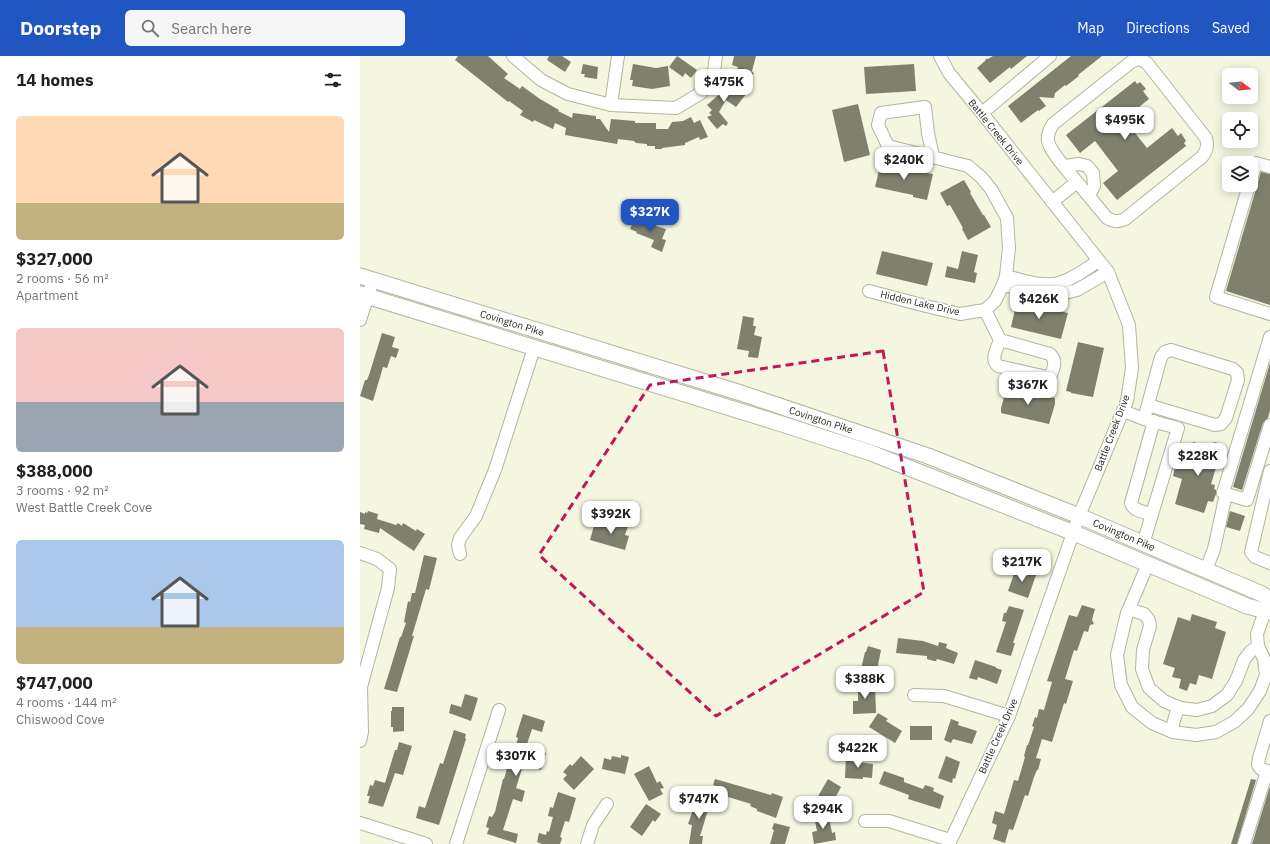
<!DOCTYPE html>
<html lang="en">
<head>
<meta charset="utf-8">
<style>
  body { margin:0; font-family:"IBM Plex Sans",sans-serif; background:#f6f6f6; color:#202124; height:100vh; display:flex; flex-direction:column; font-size:15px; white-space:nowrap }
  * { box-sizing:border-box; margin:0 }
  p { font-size:13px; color:#757577 }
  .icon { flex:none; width:22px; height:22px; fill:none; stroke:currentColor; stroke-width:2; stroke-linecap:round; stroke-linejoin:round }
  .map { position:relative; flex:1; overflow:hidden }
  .details { display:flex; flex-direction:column; background:#fff; width:360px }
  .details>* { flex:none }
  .needle { width:26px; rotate:106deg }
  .tools { position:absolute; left:862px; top:12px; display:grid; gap:8px }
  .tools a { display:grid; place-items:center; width:36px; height:36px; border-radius:6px; background:#fff; box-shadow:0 2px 10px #0003; font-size:20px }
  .price { position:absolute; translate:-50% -34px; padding:0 9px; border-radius:8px; background:#fff; color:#222; font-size:13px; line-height:26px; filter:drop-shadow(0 1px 2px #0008) }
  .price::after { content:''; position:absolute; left:50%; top:24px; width:12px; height:9px; margin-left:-6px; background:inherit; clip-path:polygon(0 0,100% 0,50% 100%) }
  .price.on { background:#2055c2; color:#fff }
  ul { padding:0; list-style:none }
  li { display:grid; align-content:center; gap:8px; height:212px; padding:0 16px }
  li span { display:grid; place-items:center; height:124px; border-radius:6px; color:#555 }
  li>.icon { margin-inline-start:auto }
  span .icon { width:72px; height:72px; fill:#fffc; stroke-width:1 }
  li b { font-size:17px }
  h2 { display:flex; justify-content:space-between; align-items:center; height:48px; padding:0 16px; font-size:17px }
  header { display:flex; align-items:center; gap:24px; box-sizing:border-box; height:56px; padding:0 20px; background:#2055c2; color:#fff }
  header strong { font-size:19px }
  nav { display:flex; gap:22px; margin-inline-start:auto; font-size:14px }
  .search { width:280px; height:36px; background:#f6f6f6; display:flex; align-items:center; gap:10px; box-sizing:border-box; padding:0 14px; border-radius:6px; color:#757577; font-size:15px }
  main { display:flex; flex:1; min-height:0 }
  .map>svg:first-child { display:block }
  .building { fill:#7f816d }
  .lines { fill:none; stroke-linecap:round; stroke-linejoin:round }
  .minor-casing { stroke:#b3b5a0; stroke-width:14 }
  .major-casing { stroke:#b3b5a0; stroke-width:17 }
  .minor { stroke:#fff; stroke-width:12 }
  .major { stroke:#fff; stroke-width:15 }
  .marked { fill:none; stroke:#c2185b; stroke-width:3; stroke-dasharray:8 5; stroke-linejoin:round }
  .labels { text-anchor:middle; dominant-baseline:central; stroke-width:3; stroke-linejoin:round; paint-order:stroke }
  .street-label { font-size:10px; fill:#292921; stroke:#fff }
</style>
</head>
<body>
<header>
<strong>Doorstep</strong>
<div class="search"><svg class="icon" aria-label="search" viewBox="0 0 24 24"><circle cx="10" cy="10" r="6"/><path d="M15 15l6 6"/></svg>Search here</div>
<nav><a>Map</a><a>Directions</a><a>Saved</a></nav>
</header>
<main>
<section class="details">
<h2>14 homes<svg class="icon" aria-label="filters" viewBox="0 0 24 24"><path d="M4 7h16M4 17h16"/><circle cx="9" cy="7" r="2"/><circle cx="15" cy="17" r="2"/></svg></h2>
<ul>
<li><span style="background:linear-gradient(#ffd9b3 70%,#c2b280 0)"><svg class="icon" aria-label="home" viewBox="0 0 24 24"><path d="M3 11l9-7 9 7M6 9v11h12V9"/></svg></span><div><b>$327,000</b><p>2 rooms · 56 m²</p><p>Apartment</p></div></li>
<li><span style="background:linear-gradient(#f6c9c9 60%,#9aa5b1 0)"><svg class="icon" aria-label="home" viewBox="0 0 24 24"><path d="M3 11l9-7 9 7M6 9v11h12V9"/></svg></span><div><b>$388,000</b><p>3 rooms · 92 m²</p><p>West Battle Creek Cove</p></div></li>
<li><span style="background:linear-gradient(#a9c7e8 70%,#c2b280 0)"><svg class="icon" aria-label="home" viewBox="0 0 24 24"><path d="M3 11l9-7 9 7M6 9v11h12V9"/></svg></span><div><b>$747,000</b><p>4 rooms · 144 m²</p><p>Chiswood Cove</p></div></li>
</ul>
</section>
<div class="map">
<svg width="910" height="788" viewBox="0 0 910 788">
  <rect width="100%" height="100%" fill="#f4f6e0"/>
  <g class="building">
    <polygon points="98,0 128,0 148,18 144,22 160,33 162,30 180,43 199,54 198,55 212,62 213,57 236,60 236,63 240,63 249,76 251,63 275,65 275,67 296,67 296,73 308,73 312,66 323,65 331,61 334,67 340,64 348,81 340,84 339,81 325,87 325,89 302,92 302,93 295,93 295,90 287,90 287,88 276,87 274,85 258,83 257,88 205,79 206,72 195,67 193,73 174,64 173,66 160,59 163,55 149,45 148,46 95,4"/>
    <polygon points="189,0 202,0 211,6 205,16 187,4"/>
    <polygon points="317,0 337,14 331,22 325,17 323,21 309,11"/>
    <polygon points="374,0 396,0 392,15 394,18 390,20 389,24 375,21 378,11 372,9"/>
    <polygon points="633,0 667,0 651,13 650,11 630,27 617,12 625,5 626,3 628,3"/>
    <polygon points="711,0 742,0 718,19 719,20 706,30 705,29 695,37 694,42 679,41 686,50 679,55 678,54 661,67 648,50"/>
    <polygon points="223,8 238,11 237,23 224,21 225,18 221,18"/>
    <polygon points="273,8 296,12 308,10 310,30 292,33 272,30 273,24 270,24"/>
    <polygon points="554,8 556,35 506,38 504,11"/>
    <polygon points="366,25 386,38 376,51 366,44 359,56 368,67 366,70 363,68 357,73 347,61 352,59 349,57 352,54 347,49 363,35 360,33"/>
    <polygon points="775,25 777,28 780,26 786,33 783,35 789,43 764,63 787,92 812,72 818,80 821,77 826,85 824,87 826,90 757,144 743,127 758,115 735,85 720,97 706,79"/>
    <polygon points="498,48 510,99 484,106 472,54"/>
    <polygon points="521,106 534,109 534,111 573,118 567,144 553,141 553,139 515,131"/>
    <polygon points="901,116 910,118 910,249 866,235"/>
    <polygon points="604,124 611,136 610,137 623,159 624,159 631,171 608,184 602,173 603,172 590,149 587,150 580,137"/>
    <polygon points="275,162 286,166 287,164 297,167 296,170 306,173 302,183 306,184 302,196 291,191 294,184 276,177 277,176 270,173"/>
    <polygon points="522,195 573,207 567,230 516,218"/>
    <polygon points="602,195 618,199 614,216 617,217 615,227 585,221 587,210 598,213"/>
    <polygon points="657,245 708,257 701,283 651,271"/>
    <polygon points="383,260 394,262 393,270 396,270 394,279 402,281 398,302 388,301 389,295 377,293"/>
    <polygon points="22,277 35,281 32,291 39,293 36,302 31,300 27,312 23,311 13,345 0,340 5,324 7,324 9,319"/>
    <polygon points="718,286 744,292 733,341 711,337 711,336 706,335"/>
    <polygon points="910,307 910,355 908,362 903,367 882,434 873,431"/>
    <polygon points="647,331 695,342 695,348 689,368 641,357 641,352"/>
    <polygon points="833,386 852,392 854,386 862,388 860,394 863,395 860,406 858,405 851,428 855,429 854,433 856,434 856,438 853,446 848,445 844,457 815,448 822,423 813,420 816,406 826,409"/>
    <polygon points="8,455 18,458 17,463 36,469 38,467 42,470 43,467 56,475 57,473 65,478 54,495 20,472 19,477 4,473 5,469 0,468 0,456 5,458 5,456 7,457"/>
    <polygon points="870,455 885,460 880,475 866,471"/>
    <polygon points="235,466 255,472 257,467 268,470 265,479 269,480 265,494 230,484"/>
    <polygon points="64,499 77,502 69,534 66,533 52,580 54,580 37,636 24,633 40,581 41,581 46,567 44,566 48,545 50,546 52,537 55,537"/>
    <polygon points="656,512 676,519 668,542 648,535"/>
    <polygon points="722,549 735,553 732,564 734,568 730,569 728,576 724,575 717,595 714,594 705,623 713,625 706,648 704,647 692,686 682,683 676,702 681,703 678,714 677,714 674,721 668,740 665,739 653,774 649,773 645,787 633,783 637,769 632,767 635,755 644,758 654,724 658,725 665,701 664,700 667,689 668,689 674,671 672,670 675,661 677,662 679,653 684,654 692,626 687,625 709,559 717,561"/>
    <polygon points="649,550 664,554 653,587 655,587 651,600 636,596 646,566 642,565 644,557 646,557"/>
    <polygon points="832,558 857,566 855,572 866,576 852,623 839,619 836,629 830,627 827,635 819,632 821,623 812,621 815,612 803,608 818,561 830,565"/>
    <polygon points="538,582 563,585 578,590 579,586 587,588 586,592 598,597 594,608 577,603 576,605 574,605 567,603 567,600 536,597"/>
    <polygon points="508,590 521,594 517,614 520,615 518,622 500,617 505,596 506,596"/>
    <polygon points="615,604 636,611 636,612 642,614 637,628 618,621 617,624 609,622"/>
    <polygon points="498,628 515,628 516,657 493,658 493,645 498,645"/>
    <polygon points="105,638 118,642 111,665 89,657 91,648 101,651"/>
    <polygon points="32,651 44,651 44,675 33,676 33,671 31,671 31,655 32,655"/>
    <polygon points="518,657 528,663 526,665 542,675 535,687 509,671"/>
    <polygon points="163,658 185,665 182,676 172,673 166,691 186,697 181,714 163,709 156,732 165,735 162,746 153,743 143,774 158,778 156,787 127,778 129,772 126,771 129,760 132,761 135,756 143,723 144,723 148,709 147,708 149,699 152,700 152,696 154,697 158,682 156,681 157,677"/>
    <polygon points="591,663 599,666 598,669 617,675 612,688 593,683 591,687 584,684"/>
    <rect x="550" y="670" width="22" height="14"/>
    <polygon points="94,674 106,678 105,682 106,683 79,769 56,762 59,750 65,752 80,707 83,708"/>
    <polygon points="39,686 52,690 43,719 35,717 23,751 8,747 10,740 7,740 10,729 13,730 15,724 25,727 35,694 37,694"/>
    <polygon points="261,699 269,701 265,718 242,713 244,702 251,704 252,700 261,702"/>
    <polygon points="221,700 234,713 214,734 203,723 207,719 203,716 210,708 212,710"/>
    <polygon points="486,700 497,701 497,706 513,708 512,722 503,721 503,723 485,722"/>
    <polygon points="586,700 600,706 595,723 593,722 592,727 578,722"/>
    <polygon points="289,710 297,727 300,725 304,732 300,733 303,738 289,745 274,718"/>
    <polygon points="524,715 544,722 544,726 563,733 565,729 574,732 573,735 584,740 580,753 548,743 549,739 519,728"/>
    <polygon points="355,723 411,739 412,737 423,741 416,762 397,755 397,753 390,750 391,748 365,740 364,743 356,741 359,731 353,729"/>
    <polygon points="468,723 481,731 473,746 465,742 467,748 457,742"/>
    <polygon points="891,723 896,724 877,788 871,788"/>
    <polygon points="910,730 910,788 892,788"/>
    <polygon points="198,736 216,742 209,766 205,765 200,781 202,782 200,788 182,788 177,786 179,777 186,779 187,775 189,776 193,761 188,760 190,751 193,752"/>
    <polygon points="337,742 354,747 351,755 348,754 340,780 343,780 342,788 329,788 332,769 328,768"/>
    <polygon points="286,748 301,758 295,766 293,764 282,780 270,771"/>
    <polygon points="468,757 472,777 475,776 476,784 454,788 452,776 457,775 454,760"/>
    <polygon points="414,767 430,771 425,788 410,788 414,774 412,773"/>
  </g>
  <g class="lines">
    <g class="minor-casing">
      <g id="minor">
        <polyline points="153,0 181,24 208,38 251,49 316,52 341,37 354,16 356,0"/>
        <polyline points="580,0 589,17 622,57 748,216 769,269 772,312 767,345 719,460 649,660 589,788"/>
        <polyline points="251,49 258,0"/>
        <polyline points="622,57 690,0"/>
        <polyline points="705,110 719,108 727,110 733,117 734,130 729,140"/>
        <polyline points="891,124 896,107 910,111"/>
        <polyline points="889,129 856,241 910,258"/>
        <path d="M692,146L717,126L747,162C754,166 758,166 765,163L842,101C847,94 848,90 846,82L787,7C781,3 777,2 771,6L693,68C690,73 687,78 688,85C690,96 709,116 717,126"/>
        <path d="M646,220C662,224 681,231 698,227C712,224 726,213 738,205"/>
        <polyline points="643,229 693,240 717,234 748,216"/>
        <polyline points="509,235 566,250 600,258 625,254 635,245 643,229 646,220 649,192 647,162 631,133 621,121 608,110 528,90 518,69 521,57 565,51 568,77 573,101"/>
        <path d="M625,254L640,284L690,298C697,305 694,311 691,319L687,321L638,310C630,303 637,293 640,284"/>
        <polyline points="0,264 13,224"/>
        <polyline points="910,281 863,437 887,444 910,369"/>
        <polyline points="763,355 784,363 818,372 783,488"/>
        <polyline points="784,363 801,301 805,296 811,294 873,313 877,317 878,324 866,362 861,368 855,369 788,349"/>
        <polyline points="910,415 891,496 895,501 910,507"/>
        <path d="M792,458C784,456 773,455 771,447L794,365"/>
        <polyline points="0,497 17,503 30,513 28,532 1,631 2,676 0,685"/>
        <polyline points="100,498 98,489 100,482 116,460 135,414 174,292"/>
        <polyline points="788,508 767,557 757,599 761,629 772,651 792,667 813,676 836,679 856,676 874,666 888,653 900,635 906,619 904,603 898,590 897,578 905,555"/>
        <polyline points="846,514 854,493 866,438"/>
        <polyline points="769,553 784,558 789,564 790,570 783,594 782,613 789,632 804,645 820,652 837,654 852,650 867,639 876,625 884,604 890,596 898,590"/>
        <polyline points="554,639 584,640 649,660"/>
        <polyline points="910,665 899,702 898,709 901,713 910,716"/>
        <polyline points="811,675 818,651"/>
        <polyline points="505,765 529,765 590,784"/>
        <polyline points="0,767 66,788"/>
        <polyline points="96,788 139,654"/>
        <polyline points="227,788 233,769 247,748"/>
        <polyline points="884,788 907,715"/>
      </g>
    </g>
    <g class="major-casing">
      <g id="major">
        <polyline points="0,220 381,337 568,400 719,460 902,538 910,543"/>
        <polyline points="0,238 422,368 511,397 714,477 887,550 910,556"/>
      </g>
    </g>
    <use href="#minor" class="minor"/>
    <use href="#major" class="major"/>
  </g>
  <path class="marked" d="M523,295L564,536L356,660L179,499L290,329Z"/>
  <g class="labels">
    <g class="street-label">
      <text transform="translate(636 76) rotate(51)">Battle Creek Drive</text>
      <text transform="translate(560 247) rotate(13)">Hidden Lake Drive</text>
      <text transform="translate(152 267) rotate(17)">Covington Pike</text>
      <text transform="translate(461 364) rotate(18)">Covington Pike</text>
      <text transform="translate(752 377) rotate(-69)">Battle Creek Drive</text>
      <text transform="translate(764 479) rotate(23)">Covington Pike</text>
      <text transform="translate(638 680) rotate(-66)">Battle Creek Drive</text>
    </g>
  </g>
</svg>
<div class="tools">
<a><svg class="needle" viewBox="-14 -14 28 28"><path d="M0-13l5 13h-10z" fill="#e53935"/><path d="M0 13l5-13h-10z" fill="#757577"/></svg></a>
<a><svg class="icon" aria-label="locate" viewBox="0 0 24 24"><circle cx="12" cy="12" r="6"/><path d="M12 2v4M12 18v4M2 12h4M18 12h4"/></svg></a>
<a><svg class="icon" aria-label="layers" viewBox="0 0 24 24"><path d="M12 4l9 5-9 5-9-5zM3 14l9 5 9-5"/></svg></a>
</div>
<b class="price" style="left:364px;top:47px">$475K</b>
<b class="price" style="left:765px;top:85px">$495K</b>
<b class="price" style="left:544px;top:125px">$240K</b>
<b class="price on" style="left:290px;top:177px">$327K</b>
<b class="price" style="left:679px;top:264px">$426K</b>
<b class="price" style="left:668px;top:350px">$367K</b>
<b class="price" style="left:838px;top:421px">$228K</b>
<b class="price" style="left:251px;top:479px">$392K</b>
<b class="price" style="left:662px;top:527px">$217K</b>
<b class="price" style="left:505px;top:644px">$388K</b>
<b class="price" style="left:498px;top:713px">$422K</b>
<b class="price" style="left:156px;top:721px">$307K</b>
<b class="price" style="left:339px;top:764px">$747K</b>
<b class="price" style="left:463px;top:774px">$294K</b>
</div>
</main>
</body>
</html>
